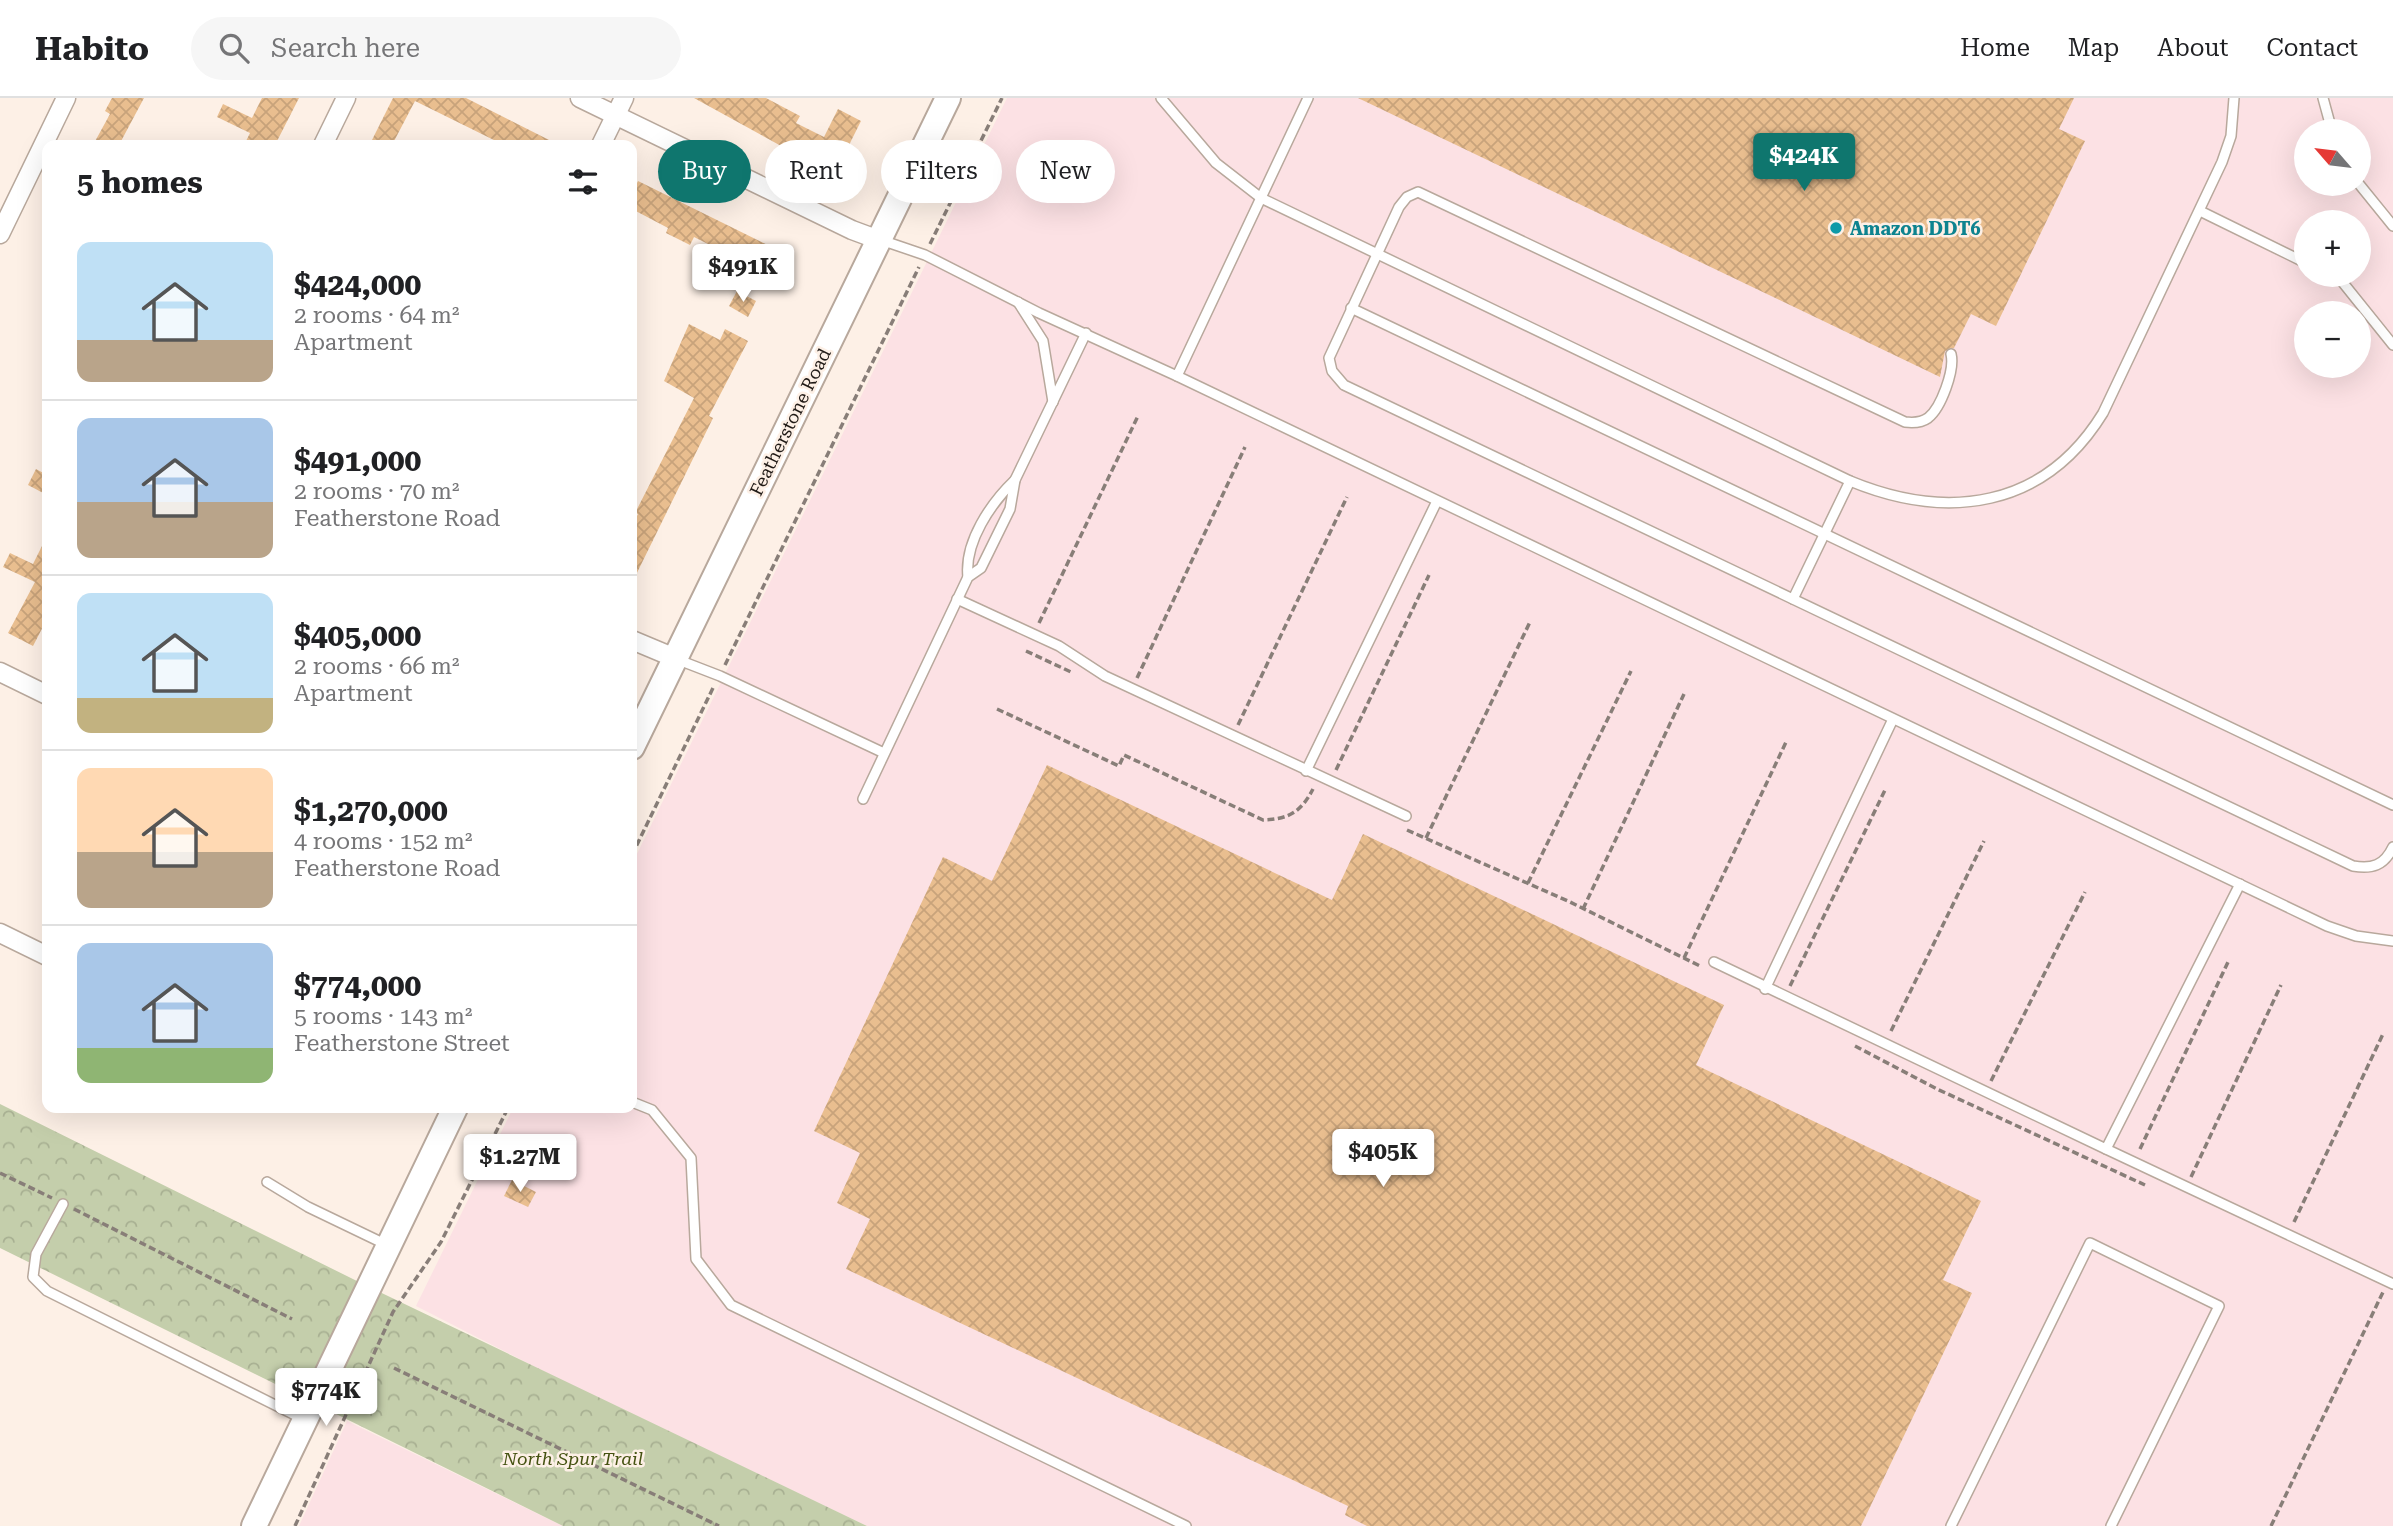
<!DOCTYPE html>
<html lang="en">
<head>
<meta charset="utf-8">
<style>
  body { margin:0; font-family:"Roboto Serif",serif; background:#f6f6f6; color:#202124; height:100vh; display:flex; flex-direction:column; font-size:26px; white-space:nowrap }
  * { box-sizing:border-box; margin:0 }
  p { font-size:23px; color:#757577 }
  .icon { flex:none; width:38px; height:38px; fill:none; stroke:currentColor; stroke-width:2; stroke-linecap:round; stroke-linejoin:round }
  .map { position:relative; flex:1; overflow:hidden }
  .sheet { position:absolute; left:42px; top:42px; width:595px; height:973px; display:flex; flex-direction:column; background:#fff; border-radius:14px; box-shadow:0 7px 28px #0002 }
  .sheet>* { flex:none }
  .banner { position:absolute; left:658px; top:42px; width:665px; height:63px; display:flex; gap:14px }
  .needle { width:46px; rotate:298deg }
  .fabs { position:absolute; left:2294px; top:21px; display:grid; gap:14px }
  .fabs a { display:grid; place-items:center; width:77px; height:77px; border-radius:50%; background:#fff; box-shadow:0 7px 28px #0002; font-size:35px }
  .price { position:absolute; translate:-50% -60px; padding:0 16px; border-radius:7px; background:#fff; color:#222; font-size:23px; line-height:46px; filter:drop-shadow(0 2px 4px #0008) }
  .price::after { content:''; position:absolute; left:50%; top:42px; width:21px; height:16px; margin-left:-10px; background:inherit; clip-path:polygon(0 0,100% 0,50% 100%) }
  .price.current { background:#0f766e; color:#fff }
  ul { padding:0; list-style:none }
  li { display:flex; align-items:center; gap:21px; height:175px; padding:0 35px }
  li+li { border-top:2px solid #e0e0e0 }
  li span { display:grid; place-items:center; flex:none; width:196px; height:140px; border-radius:14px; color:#555 }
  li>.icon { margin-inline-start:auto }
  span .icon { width:84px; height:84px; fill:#fffc; stroke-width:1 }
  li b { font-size:30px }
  h2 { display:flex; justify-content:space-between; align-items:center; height:84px; padding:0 35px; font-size:30px }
  .pill { padding:0 24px; border-radius:32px; background:#fff; box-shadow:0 7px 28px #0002; font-size:24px; line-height:63px }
  .pill.current { background:#0f766e; color:#fff }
  header { display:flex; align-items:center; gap:42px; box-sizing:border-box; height:98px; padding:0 35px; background:#fff; border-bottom:2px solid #e0e0e0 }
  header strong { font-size:33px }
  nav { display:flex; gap:38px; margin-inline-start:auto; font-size:24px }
  .search { width:490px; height:63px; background:#f6f6f6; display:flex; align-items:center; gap:18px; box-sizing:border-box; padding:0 24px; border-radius:38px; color:#757577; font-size:26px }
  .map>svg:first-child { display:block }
  .industrial { fill:#fce1e4; fill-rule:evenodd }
  .forest { fill:url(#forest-crowns) }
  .building { fill:url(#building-cross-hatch) }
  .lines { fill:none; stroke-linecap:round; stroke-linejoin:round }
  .lane-casing { stroke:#b8a89c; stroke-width:12 }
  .street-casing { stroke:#b8a89c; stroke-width:21 }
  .secondary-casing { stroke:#b8a89c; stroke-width:28 }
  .path { stroke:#887e78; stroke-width:3.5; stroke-dasharray:7 3.5; stroke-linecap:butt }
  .lane { stroke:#fff; stroke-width:9 }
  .street { stroke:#fff; stroke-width:18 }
  .secondary { stroke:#fff; stroke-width:24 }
  .culture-dot { fill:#0f9aa8; stroke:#fdf0e6; stroke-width:2.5 }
  .labels { text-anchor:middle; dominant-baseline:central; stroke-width:5; stroke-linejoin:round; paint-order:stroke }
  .culture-label { font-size:18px; font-weight:bold; fill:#0d838f; stroke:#fdf0e6; text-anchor:start }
  .street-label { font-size:18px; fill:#201a16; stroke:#fdf0e6 }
  .park-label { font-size:18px; font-style:italic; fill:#455211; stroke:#fdf0e6 }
</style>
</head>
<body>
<header>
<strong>Habito</strong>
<div class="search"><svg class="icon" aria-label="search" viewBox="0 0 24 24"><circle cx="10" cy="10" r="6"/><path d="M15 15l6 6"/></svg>Search here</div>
<nav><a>Home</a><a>Map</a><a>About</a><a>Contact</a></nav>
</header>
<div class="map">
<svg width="2393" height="1428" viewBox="0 0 2393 1428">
  <defs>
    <pattern id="forest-crowns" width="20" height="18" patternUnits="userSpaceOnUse" patternTransform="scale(1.75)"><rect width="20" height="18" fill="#c4ceab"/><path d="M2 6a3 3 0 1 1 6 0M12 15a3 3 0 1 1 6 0" fill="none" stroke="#a8b092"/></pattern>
    <pattern id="building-cross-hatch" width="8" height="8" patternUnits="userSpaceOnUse" patternTransform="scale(1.75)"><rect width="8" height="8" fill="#e9be8f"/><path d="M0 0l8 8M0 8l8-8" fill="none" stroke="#c8a37b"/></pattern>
  </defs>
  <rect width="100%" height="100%" fill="#fdf0e6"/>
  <g class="industrial">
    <path d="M1007,0H2393V1428H867L549,1276L416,1208L513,1010H632V766ZM2306,33H2359V86H2306ZM2306,124H2359V177H2306ZM2306,215H2359V268H2306Z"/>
    <polygon points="347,1323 563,1428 299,1428"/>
  </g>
  <polygon class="forest" points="0,1006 365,1187 867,1428 563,1428 0,1150"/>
  <g class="building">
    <polygon points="112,0 144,0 119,47 93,47 110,16 105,13"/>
    <polygon points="262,0 299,0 275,47 244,47 250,35 217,19 223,6 252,20"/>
    <polygon points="393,0 466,0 559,47 504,47 415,3 392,47 382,47 372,42"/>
    <polygon points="694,0 766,0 800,18 796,25 824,39 838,11 861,23 834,77"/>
    <polygon points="1358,0 2074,0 2059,31 2085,43 1996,228 1971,216 1954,250 1945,253 1940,279"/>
    <polygon points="638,83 788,157 776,180 694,139 690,147 666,135 668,130 632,111 632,95"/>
    <polygon points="737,193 756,203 748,219 729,208"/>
    <polygon points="689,226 720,242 725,231 748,243 709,318 713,320 632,485 632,428 638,416 635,415 694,300 664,283"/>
    <polygon points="36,371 47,377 47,397 28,387"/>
    <polygon points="47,438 47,521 33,548 8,535 35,484 3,469 10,455 33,466"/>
    <polygon points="1047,667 1332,802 1363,736 1724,907 1696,967 1981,1103 1943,1182 1972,1195 1861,1428 1367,1428 1345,1417 1348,1408 846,1171 870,1121 837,1105 860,1055 814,1033 943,759 992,783"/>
    <polygon points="512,1082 536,1094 528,1109 504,1098"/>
  </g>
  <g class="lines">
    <g class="lane-casing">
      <g id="lane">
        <path d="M1161,0L1216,65L1261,100L1850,383C1947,423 2044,411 2103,315L2222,64L2231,38L2234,0"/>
        <polyline points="2323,0 2332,33"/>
        <polyline points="2359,86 2393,128"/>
        <polyline points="2200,113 2306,165"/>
        <polyline points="881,142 925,157 1039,215 1177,278 1308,0"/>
        <polyline points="2331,177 2340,181 2393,247"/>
        <polyline points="1018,204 1043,243 1053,304"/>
        <polyline points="1351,210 2393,707"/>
        <path d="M1951,256C1955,272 1941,310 1928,320C1921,325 1913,325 1905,324L1418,94L1407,99L1399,109L1329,260L1332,273L1344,287L2353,768C2372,771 2384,768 2393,749"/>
        <polyline points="1177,278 2327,828 2356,838 2393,843"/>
        <path d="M968,479C964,444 991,405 1015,382"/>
        <polyline points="957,501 1059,548 1105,578 1406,718"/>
        <polyline points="1793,501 1850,383"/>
        <polyline points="676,561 720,578 884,655"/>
        <polyline points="1306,673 1437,403"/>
        <polyline points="863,701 968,479 981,470 1010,411 1015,382 1086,235"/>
        <polyline points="1714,864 2106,1051 2240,786"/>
        <polyline points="1765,891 1893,621"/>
        <polyline points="632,1004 652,1012 691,1060 696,1161 731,1207 1186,1428"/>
        <polyline points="2106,1051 2393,1186"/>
        <polyline points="267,1084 308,1109 387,1147"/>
        <polyline points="63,1106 36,1156 33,1179 47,1193 303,1321"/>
        <polyline points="1951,1428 2090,1145 2219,1208 2111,1428"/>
      </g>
    </g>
    <g class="street-casing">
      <g id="street">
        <polyline points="580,0 852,132 879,142"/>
        <polyline points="323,47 346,0"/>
        <polyline points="601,47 624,0"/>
        <polyline points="0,136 66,0"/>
        <polyline points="632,542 675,560"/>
        <polyline points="0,574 47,597"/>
        <polyline points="0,835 47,858"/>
      </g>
    </g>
    <g class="secondary-casing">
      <g id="secondary">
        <polyline points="632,649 948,0"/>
        <polyline points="254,1428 455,1010"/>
      </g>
    </g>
    <g class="path">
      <polyline points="930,146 1002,0"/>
      <polyline points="1039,525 1138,318"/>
      <polyline points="1026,553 1071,574"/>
      <polyline points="725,567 919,169"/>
      <polyline points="1137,580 1245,349"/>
      <path d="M997,611L1119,668L1124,657L1263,722C1289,721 1301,714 1313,691"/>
      <polyline points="1238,627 1347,399"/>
      <polyline points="1336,672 1429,477"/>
      <polyline points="1407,732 1570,804 1702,869"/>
      <polyline points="1426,740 1530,524"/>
      <polyline points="632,757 713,590"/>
      <polyline points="1528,785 1631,573"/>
      <polyline points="1583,811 1684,596"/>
      <polyline points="1684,860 1787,642"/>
      <polyline points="1790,888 1886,690"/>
      <polyline points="1891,933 1984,743"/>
      <polyline points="1855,948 1937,991 2145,1087"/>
      <polyline points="1991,983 2085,794"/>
      <polyline points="2140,1051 2228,864"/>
      <polyline points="0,1075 52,1100"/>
      <polyline points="2191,1079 2281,887"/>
      <polyline points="74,1111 292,1221"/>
      <polyline points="2294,1124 2383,936"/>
      <polyline points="394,1270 719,1428"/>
      <polyline points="295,1428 393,1214 441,1144 508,1010"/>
      <polyline points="2271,1428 2383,1194"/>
    </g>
    <use href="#lane" class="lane"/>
    <use href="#street" class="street"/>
    <use href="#secondary" class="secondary"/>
  </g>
  <circle class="culture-dot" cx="1836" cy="130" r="7"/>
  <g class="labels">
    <g class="culture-label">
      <text x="1850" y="130">Amazon DDT6</text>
    </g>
    <g class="street-label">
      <text transform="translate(790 324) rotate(-64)">Featherstone Road</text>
    </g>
    <g class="park-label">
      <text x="573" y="1360">North Spur Trail</text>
    </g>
  </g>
</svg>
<div class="fabs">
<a><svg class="needle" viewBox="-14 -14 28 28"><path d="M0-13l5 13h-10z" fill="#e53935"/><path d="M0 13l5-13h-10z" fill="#757577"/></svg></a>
<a>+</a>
<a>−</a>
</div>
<b class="price current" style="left:1804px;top:95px">$424K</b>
<b class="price" style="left:743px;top:206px">$491K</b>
<b class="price" style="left:1383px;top:1091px">$405K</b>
<b class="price" style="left:520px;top:1096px">$1.27M</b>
<b class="price" style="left:326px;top:1330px">$774K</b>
<div class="banner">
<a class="pill current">Buy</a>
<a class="pill">Rent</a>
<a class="pill">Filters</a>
<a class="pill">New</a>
</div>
<section class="sheet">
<h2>5 homes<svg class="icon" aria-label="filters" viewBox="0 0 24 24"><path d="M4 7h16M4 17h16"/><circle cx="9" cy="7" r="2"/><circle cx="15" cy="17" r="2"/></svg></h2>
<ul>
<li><span style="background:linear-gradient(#bfe0f5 70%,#b9a48a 0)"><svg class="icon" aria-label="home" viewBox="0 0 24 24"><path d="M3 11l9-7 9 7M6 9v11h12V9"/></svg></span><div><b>$424,000</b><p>2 rooms · 64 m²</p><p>Apartment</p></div></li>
<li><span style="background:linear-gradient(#a9c7e8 60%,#b9a48a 0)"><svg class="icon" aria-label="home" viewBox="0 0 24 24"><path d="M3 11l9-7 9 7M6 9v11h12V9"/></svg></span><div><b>$491,000</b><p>2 rooms · 70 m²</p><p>Featherstone Road</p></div></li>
<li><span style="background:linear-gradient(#bfe0f5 75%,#c2b280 0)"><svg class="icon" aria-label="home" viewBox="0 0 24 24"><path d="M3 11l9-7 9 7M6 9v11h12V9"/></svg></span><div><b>$405,000</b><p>2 rooms · 66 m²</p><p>Apartment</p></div></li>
<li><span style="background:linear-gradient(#ffd9b3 60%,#b9a48a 0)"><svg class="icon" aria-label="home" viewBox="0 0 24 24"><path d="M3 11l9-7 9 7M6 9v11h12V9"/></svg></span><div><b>$1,270,000</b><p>4 rooms · 152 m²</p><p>Featherstone Road</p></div></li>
<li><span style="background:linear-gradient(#a9c7e8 75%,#8fb573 0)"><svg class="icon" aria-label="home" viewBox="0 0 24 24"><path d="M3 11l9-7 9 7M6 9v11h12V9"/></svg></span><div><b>$774,000</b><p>5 rooms · 143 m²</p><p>Featherstone Street</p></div></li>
</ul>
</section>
</div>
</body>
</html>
